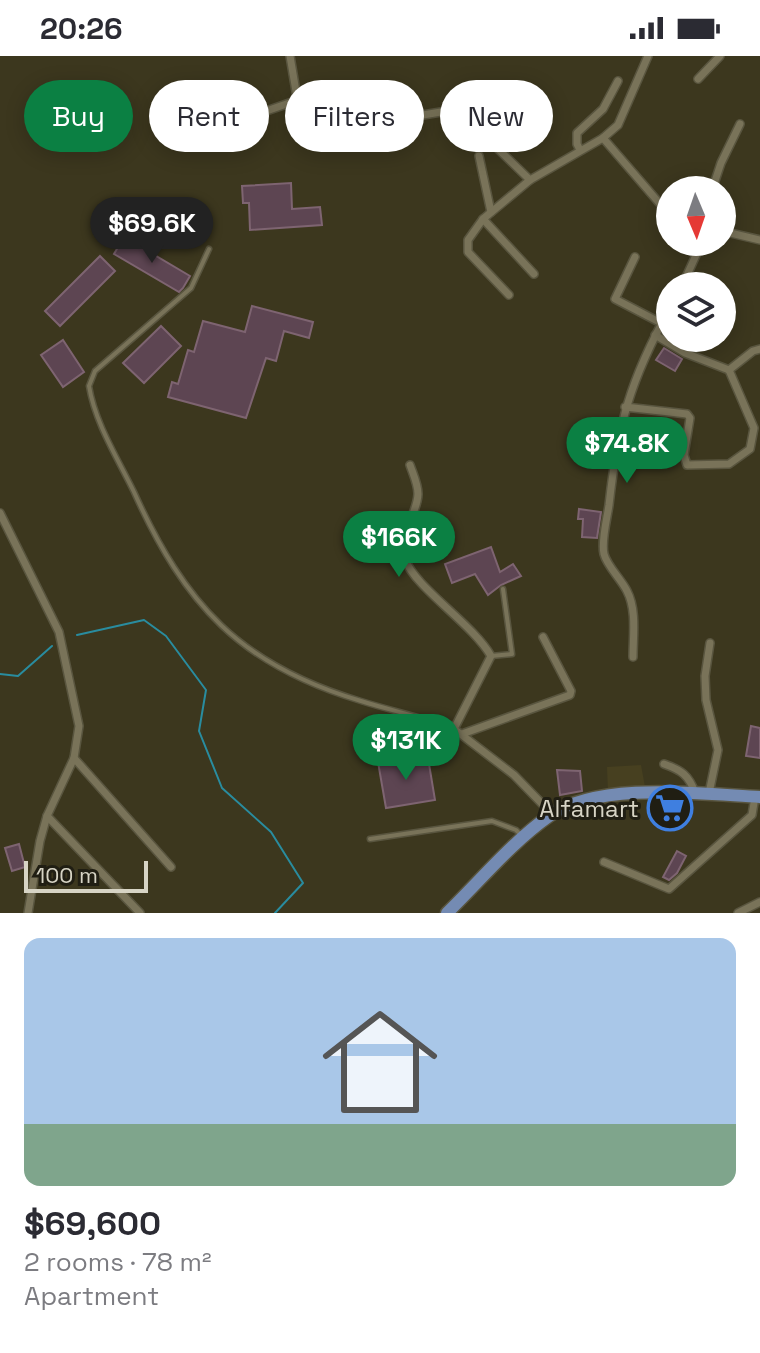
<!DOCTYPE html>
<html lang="en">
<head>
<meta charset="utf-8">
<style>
  body { margin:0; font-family:"Space Grotesk",sans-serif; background:#f7f7f7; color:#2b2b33; height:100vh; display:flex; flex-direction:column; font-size:30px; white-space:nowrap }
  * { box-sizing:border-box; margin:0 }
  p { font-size:26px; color:#7c7c81 }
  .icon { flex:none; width:44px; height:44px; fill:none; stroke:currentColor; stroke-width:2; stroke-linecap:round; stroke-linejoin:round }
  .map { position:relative; height:857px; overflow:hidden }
  .panel { display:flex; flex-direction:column; background:#fff; flex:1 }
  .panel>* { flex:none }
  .banner { position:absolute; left:24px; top:24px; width:712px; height:72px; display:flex; gap:16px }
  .needle { width:52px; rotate:178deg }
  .buttons { position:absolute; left:656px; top:120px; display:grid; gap:16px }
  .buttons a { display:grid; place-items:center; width:80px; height:80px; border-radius:50%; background:#fff; box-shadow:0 4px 20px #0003; font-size:40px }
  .scale { position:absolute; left:24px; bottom:20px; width:124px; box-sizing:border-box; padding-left:8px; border:4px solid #d7d4c5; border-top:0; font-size:22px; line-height:28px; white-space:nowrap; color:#d7d4c5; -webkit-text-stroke:6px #201e13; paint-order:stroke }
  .price { position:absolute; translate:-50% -68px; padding:0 18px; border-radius:28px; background:#0b8043; color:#fff; font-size:26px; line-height:52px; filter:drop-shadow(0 2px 4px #0008) }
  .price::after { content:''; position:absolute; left:50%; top:48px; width:24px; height:18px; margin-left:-12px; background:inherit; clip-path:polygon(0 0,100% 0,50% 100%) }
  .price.active { background:#222; color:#fff }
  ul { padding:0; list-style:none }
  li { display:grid; align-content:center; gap:16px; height:424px; padding:0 24px }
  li+li { border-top:2px solid #e1e1e2 }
  li span { display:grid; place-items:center; height:248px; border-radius:16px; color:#555 }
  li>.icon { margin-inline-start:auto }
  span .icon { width:144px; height:144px; fill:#fffc; stroke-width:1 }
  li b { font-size:34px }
  .pill { padding:0 28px; border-radius:36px; background:#fff; box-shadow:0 4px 20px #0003; font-size:28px; line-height:72px }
  .pill.active { background:#0b8043; color:#fff }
  .status { display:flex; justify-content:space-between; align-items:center; height:56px; padding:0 40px; background:#fff; direction:ltr }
  .status svg { height:22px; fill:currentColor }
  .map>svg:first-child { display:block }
  .built { fill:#474020 }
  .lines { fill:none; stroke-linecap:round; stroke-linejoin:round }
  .stream { stroke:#298c9f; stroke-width:2 }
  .building { fill:#5d4552; stroke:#7e6471; stroke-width:2 }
  .service-casing { stroke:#59553f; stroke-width:7 }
  .minor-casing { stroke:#59553f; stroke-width:10 }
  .primary-casing { stroke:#59553f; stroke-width:15 }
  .service { stroke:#797359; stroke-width:4 }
  .minor { stroke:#797359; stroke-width:7 }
  .primary { stroke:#748bb3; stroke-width:12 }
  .labels { text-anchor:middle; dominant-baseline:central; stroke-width:6; stroke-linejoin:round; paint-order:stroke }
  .poi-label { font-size:24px; fill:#d7d4c5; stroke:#201e13; text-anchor:end }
</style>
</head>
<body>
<div class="status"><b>20:26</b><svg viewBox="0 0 49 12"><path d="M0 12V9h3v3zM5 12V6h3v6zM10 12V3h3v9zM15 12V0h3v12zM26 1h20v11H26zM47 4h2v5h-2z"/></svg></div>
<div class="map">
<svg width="760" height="857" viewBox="0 0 760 857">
  <rect width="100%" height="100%" fill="#3c371e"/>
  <polygon class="built" points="641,709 645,731 608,736 607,711"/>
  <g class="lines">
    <g class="stream">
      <polyline points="77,579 144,564 166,580 206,634 199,675 222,732 271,776 303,827 275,857"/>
      <polyline points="0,618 18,620 52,590"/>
    </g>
  </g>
  <g class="building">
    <polygon points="291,127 292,153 320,151 322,169 250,174 249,147 243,147 242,130"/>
    <polygon points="124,181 190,220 183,232 179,236 114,198"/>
    <polygon points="100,200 115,215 60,270 45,255"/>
    <polygon points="252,250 313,266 309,282 284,275 276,305 266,302 246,362 168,341 172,326 178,328 188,294 194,296 203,265 245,276"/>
    <polygon points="161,270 181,290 144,327 123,307"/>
    <polygon points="63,284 84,316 63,331 41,299"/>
    <polygon points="664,292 682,303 675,315 656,304"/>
    <polygon points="579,453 601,456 597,482 582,481 583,463 578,463"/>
    <polygon points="491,491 500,516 513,508 521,520 501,529 488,539 475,518 452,527 445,508"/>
    <polygon points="751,670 760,672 760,702 746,700"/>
    <polygon points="404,702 428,702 435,744 386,752 378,706"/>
    <polygon points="557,714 580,715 582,735 560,739"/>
    <polygon points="19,788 25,811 12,815 5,792"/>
    <polygon points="677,795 686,800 677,817 669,824 663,821"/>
  </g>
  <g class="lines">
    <g class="service-casing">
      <g id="service">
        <path d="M209,193L191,232L95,315L89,330C95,367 118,403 134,436C185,549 240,609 361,645C392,655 424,661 454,673"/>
        <polyline points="491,600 512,598 503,533"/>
        <polyline points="370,783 492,765 516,774 522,780"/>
      </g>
    </g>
    <g class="minor-casing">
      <g id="minor">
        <polyline points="290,0 301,65 309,72 338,73 453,54 462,58 530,124 603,82 618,69 648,0"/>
        <polyline points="698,23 720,0"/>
        <polyline points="203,77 298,44"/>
        <polyline points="603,82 661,149 670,154"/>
        <polyline points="580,94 577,88 577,77 603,53 618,25"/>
        <polyline points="479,100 491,156"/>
        <polyline points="530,124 483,163 534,218"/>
        <polyline points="712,134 721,107 740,68"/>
        <polyline points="483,163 468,184 468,196 509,239"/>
        <polyline points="722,175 760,184"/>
        <polyline points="635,201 615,243 661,267"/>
        <polyline points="682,230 702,186"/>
        <polyline points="655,279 685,297 729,314"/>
        <polyline points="625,351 687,358 690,362 684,399 687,409 729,408 750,393 754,372 729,314 753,295 760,293"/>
        <path d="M410,409C413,418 418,428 418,438C417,462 396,477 405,503C415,532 472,567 491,600L454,673L514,719L552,758"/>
        <polyline points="0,457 59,576 79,670 74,702 47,760 40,785 28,857"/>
        <path d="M633,601C633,580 637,554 627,535C621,523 607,510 604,498C601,485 607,463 609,449C618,368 630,324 670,252"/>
        <polyline points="462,678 570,639 571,635 543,581"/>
        <polyline points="74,702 171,811"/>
        <path d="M664,708C681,714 689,719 695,737"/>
        <polyline points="709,737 718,694 706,644 705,620 710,587"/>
        <polyline points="47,760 140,857"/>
        <polyline points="604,806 669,833 752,759 755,741"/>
        <polyline points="738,857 760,846"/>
      </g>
    </g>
    <g class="primary-casing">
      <path id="primary" d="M447,857C480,825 511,787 549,760C599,725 702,738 760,741"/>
    </g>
    <use href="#service" class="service"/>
    <use href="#minor" class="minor"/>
    <use href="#primary" class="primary"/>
  </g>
  <defs>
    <g id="supermarket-ring" transform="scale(2.3)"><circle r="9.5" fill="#201e13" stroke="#3f7fe0" stroke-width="1.5"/><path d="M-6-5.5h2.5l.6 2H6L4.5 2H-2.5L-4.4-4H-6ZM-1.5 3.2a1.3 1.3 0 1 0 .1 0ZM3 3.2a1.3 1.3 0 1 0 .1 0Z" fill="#3f7fe0"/></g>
  </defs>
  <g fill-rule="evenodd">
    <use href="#supermarket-ring" x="670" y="752"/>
  </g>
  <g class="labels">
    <g class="poi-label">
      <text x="639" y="752">Alfamart</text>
    </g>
  </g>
</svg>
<div class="buttons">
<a><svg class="needle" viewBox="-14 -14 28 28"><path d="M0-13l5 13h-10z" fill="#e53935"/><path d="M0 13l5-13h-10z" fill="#7c7c81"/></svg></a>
<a><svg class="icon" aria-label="layers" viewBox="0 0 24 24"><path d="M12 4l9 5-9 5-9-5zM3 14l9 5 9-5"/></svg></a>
</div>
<div class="scale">100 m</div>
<b class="price active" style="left:152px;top:209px">$69.6K</b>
<b class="price" style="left:627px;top:429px">$74.8K</b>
<b class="price" style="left:399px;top:523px">$166K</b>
<b class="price" style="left:406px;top:726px">$131K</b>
<div class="banner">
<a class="pill active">Buy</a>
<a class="pill">Rent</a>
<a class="pill">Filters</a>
<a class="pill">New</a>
</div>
</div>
<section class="panel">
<ul>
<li><span style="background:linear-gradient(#a9c7e8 75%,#7fa58c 0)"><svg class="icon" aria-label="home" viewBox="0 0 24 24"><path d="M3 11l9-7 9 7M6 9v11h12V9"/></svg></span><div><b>$69,600</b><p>2 rooms · 78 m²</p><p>Apartment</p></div></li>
</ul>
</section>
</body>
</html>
